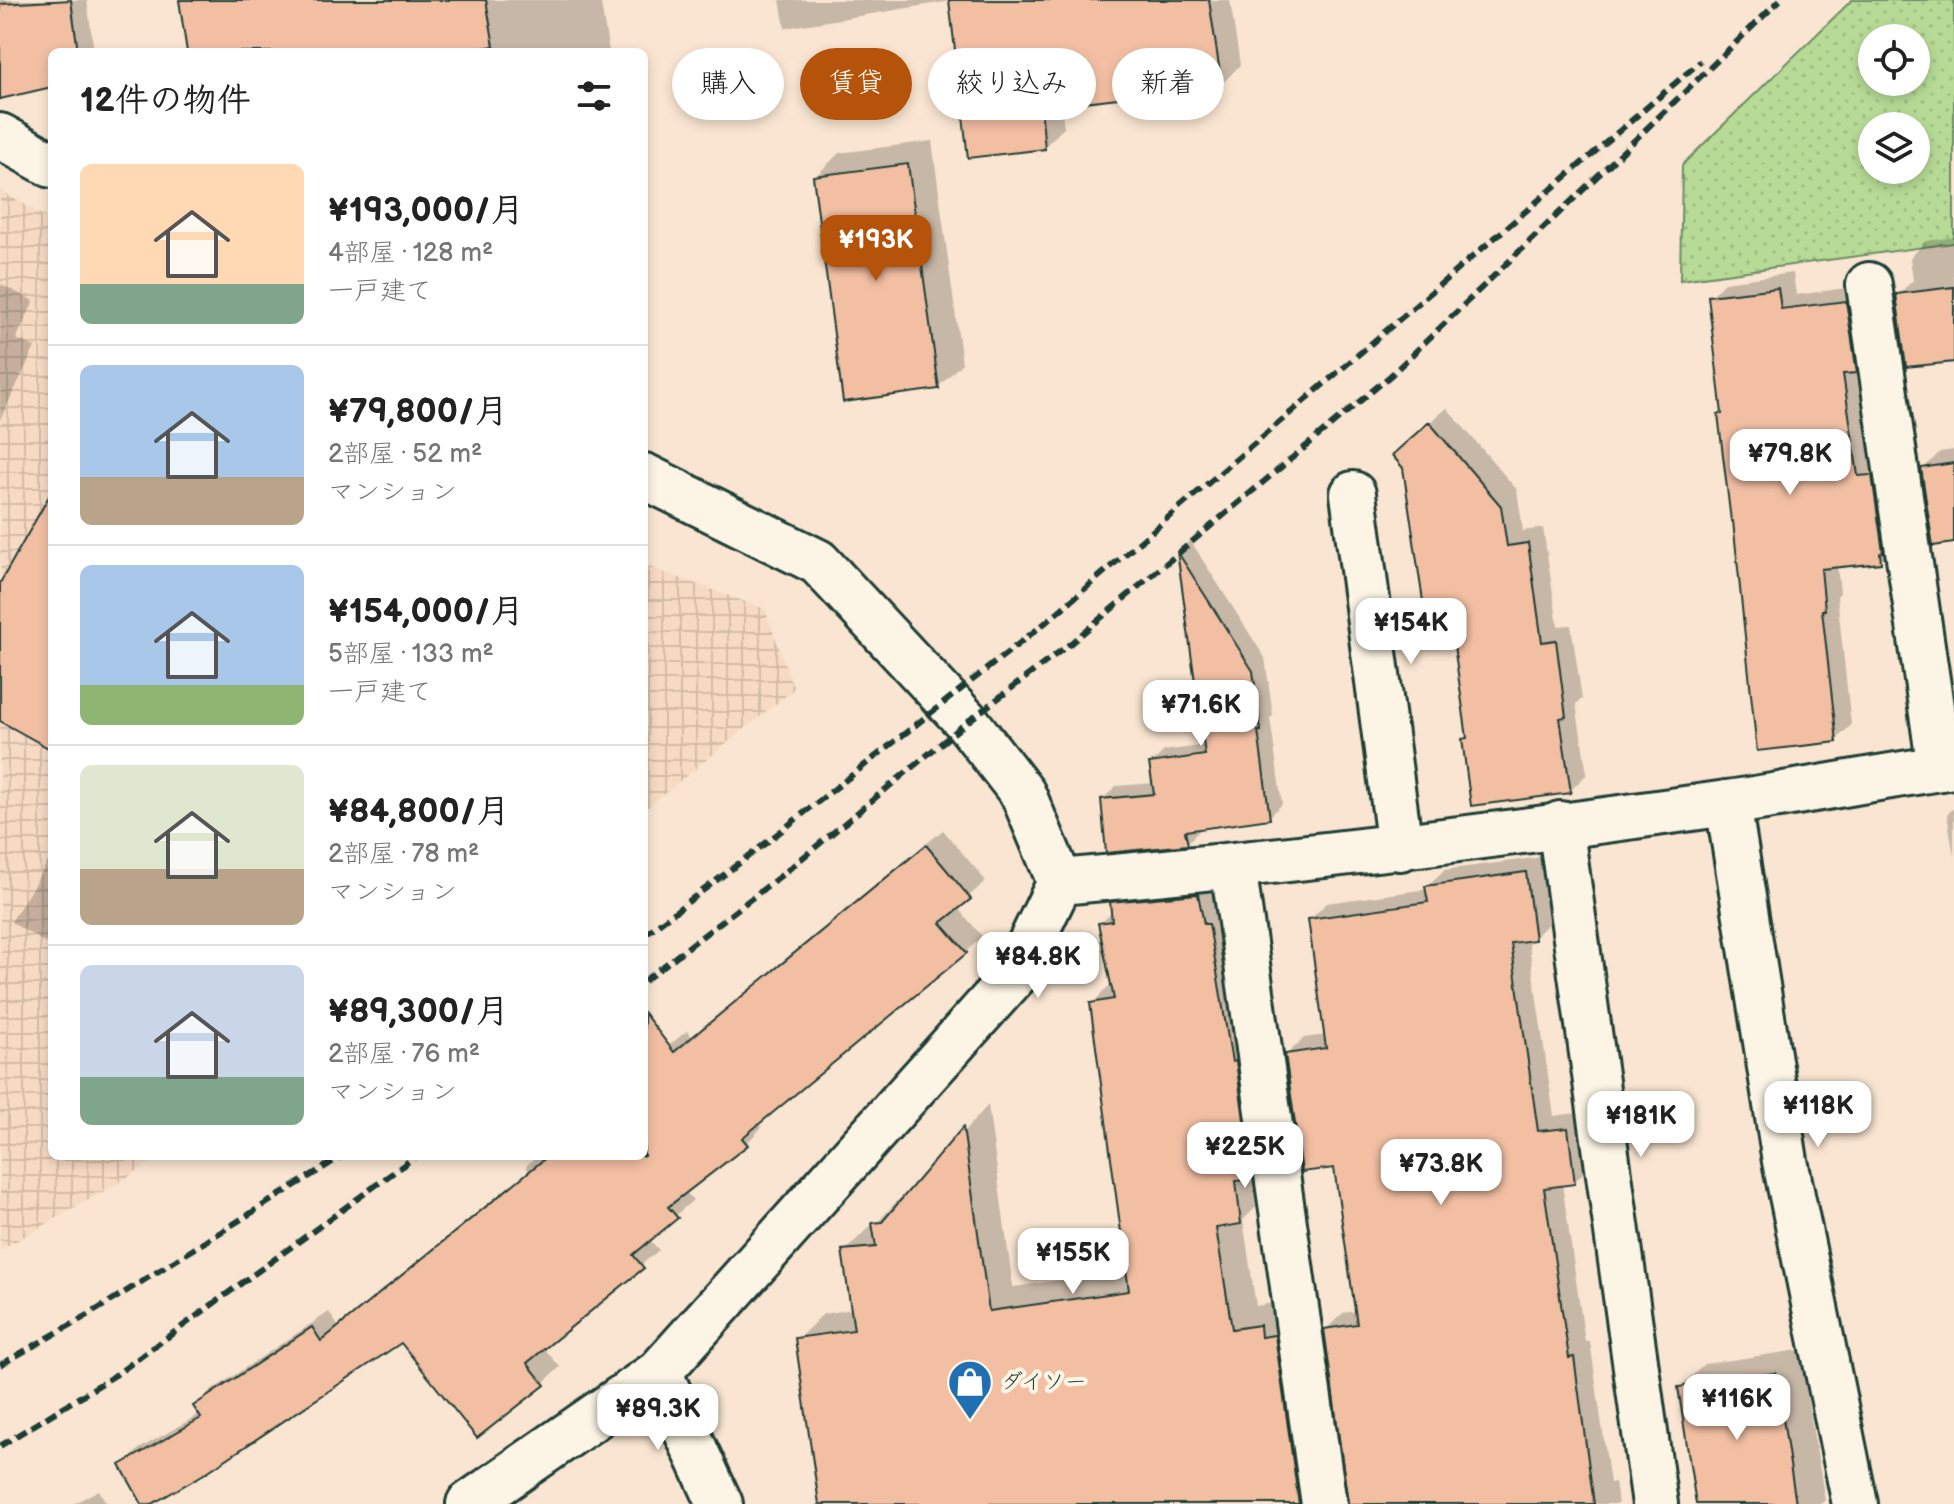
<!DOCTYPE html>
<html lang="ja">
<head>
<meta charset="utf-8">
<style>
  body { margin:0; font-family:"Balsamiq Sans","Klee One",sans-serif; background:#f2f2f2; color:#222; height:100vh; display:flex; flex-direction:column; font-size:30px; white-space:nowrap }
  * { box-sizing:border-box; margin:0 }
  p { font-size:26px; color:#767676 }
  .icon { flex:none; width:44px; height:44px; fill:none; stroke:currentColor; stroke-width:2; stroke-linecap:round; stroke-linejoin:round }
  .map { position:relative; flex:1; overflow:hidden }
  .drawer { position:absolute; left:48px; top:48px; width:600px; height:1112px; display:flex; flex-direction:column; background:#fff; border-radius:12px; box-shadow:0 4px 12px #0003 }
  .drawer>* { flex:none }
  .guide { position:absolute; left:672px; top:48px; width:760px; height:72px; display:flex; gap:16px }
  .buttons { position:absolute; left:1858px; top:24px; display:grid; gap:16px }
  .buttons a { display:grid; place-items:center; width:72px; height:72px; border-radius:50%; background:#fff; box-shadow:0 4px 12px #0003; font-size:40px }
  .price { position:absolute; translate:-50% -68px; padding:0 18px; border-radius:16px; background:#fff; color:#222; font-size:26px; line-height:52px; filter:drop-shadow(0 2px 4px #0008) }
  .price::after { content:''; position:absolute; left:50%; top:48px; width:24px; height:18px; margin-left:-12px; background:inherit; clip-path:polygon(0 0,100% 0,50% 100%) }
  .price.selected { background:#b45309; color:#fff }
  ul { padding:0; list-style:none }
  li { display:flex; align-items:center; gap:24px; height:200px; padding:0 32px }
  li+li { border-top:2px solid #e0e0e0 }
  li span { display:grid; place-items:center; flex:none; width:224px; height:160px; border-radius:12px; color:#555 }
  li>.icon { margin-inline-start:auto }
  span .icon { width:96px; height:96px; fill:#fffc; stroke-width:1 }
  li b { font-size:34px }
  h2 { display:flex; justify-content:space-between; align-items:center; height:96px; padding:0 32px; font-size:34px }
  .tag { padding:0 28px; border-radius:36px; background:#fff; box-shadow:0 4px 12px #0003; font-size:28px; line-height:72px }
  .tag.selected { background:#b45309; color:#fff }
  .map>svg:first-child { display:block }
  .industrial { fill:url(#industrial-grid) }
  .grass { fill:url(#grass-dots); stroke:#6b8c65; stroke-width:2; fill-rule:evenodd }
  .shadow { fill:#0003 }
  .building { fill:#f2bfa3; stroke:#1f3d34; stroke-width:2 }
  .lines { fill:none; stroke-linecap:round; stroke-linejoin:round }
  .street-casing { stroke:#1f3d34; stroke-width:50 }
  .secondary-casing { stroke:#1f3d34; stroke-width:50 }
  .street { stroke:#fcf5e5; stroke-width:44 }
  .secondary { stroke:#fcf5e5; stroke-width:44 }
  .rail { stroke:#1f3d34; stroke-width:6; stroke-dasharray:12 6; stroke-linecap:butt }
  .labels { text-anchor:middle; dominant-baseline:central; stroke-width:8; stroke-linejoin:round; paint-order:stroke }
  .poi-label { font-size:22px; fill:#1f3d34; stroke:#fcf5e5; text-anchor:start }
</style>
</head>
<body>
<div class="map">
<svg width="1954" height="1504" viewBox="0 0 1954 1504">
  <defs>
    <pattern id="industrial-grid" width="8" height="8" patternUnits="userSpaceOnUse" patternTransform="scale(2)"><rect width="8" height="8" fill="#f7dac3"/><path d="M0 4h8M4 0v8" fill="none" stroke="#d3bca8"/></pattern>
    <pattern id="grass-dots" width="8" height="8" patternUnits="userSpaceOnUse" patternTransform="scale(2)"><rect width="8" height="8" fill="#b7db96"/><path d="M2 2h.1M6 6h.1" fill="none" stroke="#9dbd82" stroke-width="1.8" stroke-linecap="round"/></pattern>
  </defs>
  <rect width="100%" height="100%" fill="#f9e5d1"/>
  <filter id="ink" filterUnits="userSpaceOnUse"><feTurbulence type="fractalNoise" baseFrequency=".0125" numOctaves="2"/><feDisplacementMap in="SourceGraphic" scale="16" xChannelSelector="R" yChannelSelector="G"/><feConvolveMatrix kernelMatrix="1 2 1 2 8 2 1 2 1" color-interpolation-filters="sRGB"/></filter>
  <g filter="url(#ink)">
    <g class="industrial">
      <polygon points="0,190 52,221 52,1156 159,1156 119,1183 0,1250"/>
      <polygon points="644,565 765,609 794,689 644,810"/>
    </g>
    <path class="grass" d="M1852,0H1954V243L1680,280L1682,165ZM1872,38H1916V82H1872ZM1872,126H1916V170H1872Z"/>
    <g class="shadow">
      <polygon points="0,0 87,0 94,52 52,52 52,85 0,83"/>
      <polygon points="181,0 626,0 601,4 609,52 189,52"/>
      <polygon points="780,0 1230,0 1240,65 1221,85 1061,103 1064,128 1044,147 951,1 785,28"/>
      <polygon points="932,141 962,363 938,387 815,177 839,153"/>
      <polygon points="1954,237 1954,360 1898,295 1913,280 1910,258 1926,241"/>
      <polygon points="1793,273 1796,295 1861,286 1895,546 1880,561 1837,565 1840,593 1837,596 1851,725 1836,740 1735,519 1720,415 1723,412 1710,297 1725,282"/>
      <polygon points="0,284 34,301 16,339 35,347 0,420"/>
      <polygon points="1447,408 1517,490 1523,531 1543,528 1558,626 1571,625 1582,699 1576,704 1587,774 1570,791 1464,740 1469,735 1454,635 1410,439"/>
      <polygon points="1954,450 1954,541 1923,469 1940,452"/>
      <polygon points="1190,540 1265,658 1273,716 1270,718 1282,804 1269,817 1200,827 1200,830 1187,843 1103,799 1116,786 1154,783 1151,764 1164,751 1206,745 1179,552"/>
      <polygon points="1954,808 1954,857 1947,814"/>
      <polygon points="943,830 986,881 957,907 982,936 966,952 758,1122 762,1127 746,1144 685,1191 693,1200 649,1239 659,1250 543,1347 560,1367 543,1383 401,1340 145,1504 123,1466 139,1449 200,1414 196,1407 212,1390 329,1312 338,1326 529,1171 526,1166 536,1156 644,1156 644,1065 687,1031 692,1037"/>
      <polygon points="52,855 52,947 11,922"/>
      <polygon points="1542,857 1551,921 1534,938 1528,939 1554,1116 1584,1112 1591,1165 1574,1182 1562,1184 1585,1342 1590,1341 1610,1483 1615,1482 1618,1504 1369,1504 1326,1329 1343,1313 1357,1311 1336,1166 1287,1054 1304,1038 1326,1035 1310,919 1327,903 1428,889 1427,886 1444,870"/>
      <polygon points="1223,870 1266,1197 1243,1220 1256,1306 1284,1301 1305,1504 821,1504 798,1339 823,1314 853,1309 845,1251 870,1226 875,1225 899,1199 905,1198 988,1105 1013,1287 1128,1270 1092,1004 1112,983 1100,924 1113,911 1112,903 1138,878"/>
      <polygon points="1799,1350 1825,1500 1821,1504 1698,1504 1680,1388 1704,1364"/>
      <polygon points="99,1490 107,1504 73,1504"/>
    </g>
    <g class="building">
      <polygon points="71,0 78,52 52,52 52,87 0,99 0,4"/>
      <polygon points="179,0 486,0 494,46 460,52 187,52"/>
      <polygon points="949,0 1209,0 1222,86 1041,107 1045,149 968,158"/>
      <polygon points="908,164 939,389 843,402 813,176"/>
      <polygon points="1954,287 1954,362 1906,367 1896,294"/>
      <polygon points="1778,288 1781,309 1846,301 1857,373 1843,374 1858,476 1872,475 1883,552 1880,553 1881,563 1821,569 1825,610 1822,610 1837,742 1757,751 1733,521 1731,521 1718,414 1722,414 1708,296"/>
      <polygon points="1429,422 1501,506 1507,546 1528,543 1542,642 1556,640 1566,717 1560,718 1571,793 1471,806 1462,739 1467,738 1453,638 1429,641 1403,468 1392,455"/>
      <polygon points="1954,463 1954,543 1933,546 1921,468"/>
      <polygon points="52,491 52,750 0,721 0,583"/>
      <polygon points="1177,551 1253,671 1261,731 1258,731 1270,819 1185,831 1188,845 1106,853 1101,799 1154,794 1149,763 1205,755"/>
      <polygon points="926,845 971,899 941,923 967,953 742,1138 748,1145 668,1207 678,1218 633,1255 644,1268 527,1363 545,1385 477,1438 401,1343 204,1474 152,1504 142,1504 120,1465 201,1418 193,1406 312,1327 321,1341 548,1156 644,1156 644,1013 674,1052"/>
      <polygon points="1526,872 1535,940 1511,943 1538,1131 1568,1128 1575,1184 1544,1188 1569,1358 1574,1357 1594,1504 1348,1504 1324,1329 1357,1324 1334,1168 1302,1172 1285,1054 1326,1048 1308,919 1428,902 1425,886"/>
      <polygon points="1198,894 1204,924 1209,924 1232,1062 1236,1061 1252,1179 1236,1181 1241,1224 1216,1228 1232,1329 1260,1325 1261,1337 1275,1335 1299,1504 819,1504 795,1338 854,1330 842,1250 876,1247 872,1223 882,1222 963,1127 989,1311 1129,1291 1090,1003 1114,999 1098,923 1112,921 1110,902"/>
      <polygon points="1776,1373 1796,1504 1696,1504 1678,1387"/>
    </g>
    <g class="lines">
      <g class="street-casing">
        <g id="street">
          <polyline points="1869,285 1940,768"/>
          <polyline points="1353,494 1400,848"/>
          <polyline points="1728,803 1785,1161 1855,1504"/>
          <polyline points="1560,824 1655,1504"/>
          <polyline points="1233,866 1324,1504"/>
          <path d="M1060,882C1283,862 1505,835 1727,803C1803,792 1878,777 1954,766"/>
        </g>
      </g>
      <g class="secondary-casing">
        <g id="secondary">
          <polyline points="0,136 52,165"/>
          <polyline points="659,1372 720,1504"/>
          <polyline points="469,1504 659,1372 1015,975 1060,882 1023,794 967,722 818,562 644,476"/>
        </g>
      </g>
      <use href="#street" class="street"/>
      <use href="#secondary" class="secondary"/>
      <g class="rail">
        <polyline points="644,935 762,846 1045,623 1701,61"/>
        <polyline points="644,981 783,874 967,722 1071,643 1390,376 1780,0"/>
        <polyline points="0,1365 90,1314 342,1156"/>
        <polyline points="0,1446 117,1374 416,1156"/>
      </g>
    </g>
  </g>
  <defs>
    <g id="shop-pin" transform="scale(2.3)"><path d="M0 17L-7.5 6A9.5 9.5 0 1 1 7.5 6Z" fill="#1f6fb2" stroke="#fcf5e5"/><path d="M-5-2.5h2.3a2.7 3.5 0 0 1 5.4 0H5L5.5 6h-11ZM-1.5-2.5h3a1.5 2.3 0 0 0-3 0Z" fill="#fff"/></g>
  </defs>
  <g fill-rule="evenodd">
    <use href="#shop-pin" x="970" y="1382"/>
  </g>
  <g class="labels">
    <g class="poi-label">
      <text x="1001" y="1382">ダイソー</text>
    </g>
  </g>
</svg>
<div class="buttons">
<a><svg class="icon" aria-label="locate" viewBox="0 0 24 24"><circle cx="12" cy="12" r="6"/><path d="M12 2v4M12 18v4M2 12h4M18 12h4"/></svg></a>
<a><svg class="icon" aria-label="layers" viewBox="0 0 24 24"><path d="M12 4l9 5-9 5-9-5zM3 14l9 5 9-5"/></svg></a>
</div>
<b class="price selected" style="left:876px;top:283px">¥193K</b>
<b class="price" style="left:1790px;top:497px">¥79.8K</b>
<b class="price" style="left:1411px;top:666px">¥154K</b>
<b class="price" style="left:1201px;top:748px">¥71.6K</b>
<b class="price" style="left:1038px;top:1000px">¥84.8K</b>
<b class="price" style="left:1818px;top:1149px">¥118K</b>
<b class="price" style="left:1641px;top:1159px">¥181K</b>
<b class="price" style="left:1245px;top:1190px">¥225K</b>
<b class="price" style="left:1441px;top:1207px">¥73.8K</b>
<b class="price" style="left:1073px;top:1296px">¥155K</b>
<b class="price" style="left:1737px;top:1442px">¥116K</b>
<b class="price" style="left:658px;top:1452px">¥89.3K</b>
<div class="guide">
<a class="tag">購入</a>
<a class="tag selected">賃貸</a>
<a class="tag">絞り込み</a>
<a class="tag">新着</a>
</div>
<section class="drawer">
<h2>12件の物件<svg class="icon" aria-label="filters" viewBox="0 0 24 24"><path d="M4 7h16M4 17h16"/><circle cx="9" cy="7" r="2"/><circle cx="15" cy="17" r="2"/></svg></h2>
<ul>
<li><span style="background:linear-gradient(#ffd9b3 75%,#7fa58c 0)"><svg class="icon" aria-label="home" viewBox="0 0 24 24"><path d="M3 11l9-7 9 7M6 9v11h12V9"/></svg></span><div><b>¥193,000/月</b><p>4部屋 · 128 m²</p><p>一戸建て</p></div></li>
<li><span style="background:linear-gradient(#a9c7e8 70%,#b9a48a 0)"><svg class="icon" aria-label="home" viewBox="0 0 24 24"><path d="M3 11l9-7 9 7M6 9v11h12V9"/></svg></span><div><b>¥79,800/月</b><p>2部屋 · 52 m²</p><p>マンション</p></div></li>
<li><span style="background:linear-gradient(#a9c7e8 75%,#8fb573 0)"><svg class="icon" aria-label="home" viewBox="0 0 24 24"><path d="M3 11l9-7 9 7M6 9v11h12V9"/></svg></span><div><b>¥154,000/月</b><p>5部屋 · 133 m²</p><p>一戸建て</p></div></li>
<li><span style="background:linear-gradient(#dfe7d0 65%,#b9a48a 0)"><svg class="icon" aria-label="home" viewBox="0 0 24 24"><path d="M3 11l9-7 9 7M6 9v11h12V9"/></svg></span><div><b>¥84,800/月</b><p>2部屋 · 78 m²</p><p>マンション</p></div></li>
<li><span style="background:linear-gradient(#c9d6e8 70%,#7fa58c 0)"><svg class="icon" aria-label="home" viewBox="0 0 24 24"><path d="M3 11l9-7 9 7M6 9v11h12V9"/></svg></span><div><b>¥89,300/月</b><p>2部屋 · 76 m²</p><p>マンション</p></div></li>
</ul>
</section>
</div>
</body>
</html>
